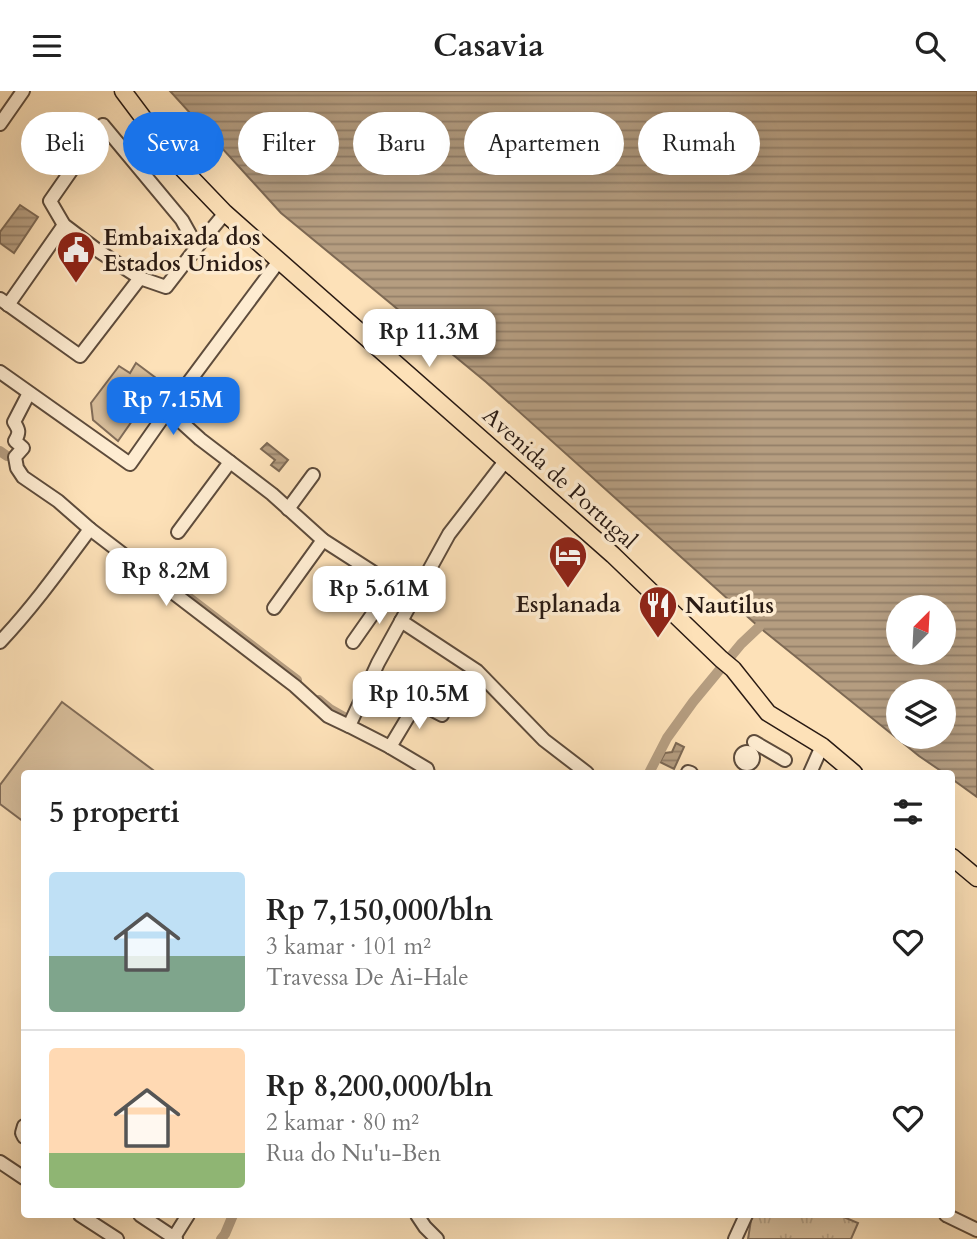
<!DOCTYPE html>
<html lang="id">
<head>
<meta charset="utf-8">
<style>
  body { margin:0; font-family:Cardo,serif; background:#f2f2f2; color:#222; height:100vh; display:flex; flex-direction:column; font-size:26px; white-space:nowrap }
  * { box-sizing:border-box; margin:0 }
  p { font-size:23px; color:#767676 }
  .icon { flex:none; width:38px; height:38px; fill:none; stroke:currentColor; stroke-width:2; stroke-linecap:round; stroke-linejoin:round }
  .map { position:relative; flex:1; overflow:hidden }
  .sheet { position:absolute; left:21px; top:679px; width:934px; height:448px; display:flex; flex-direction:column; background:#fff; border-radius:7px; box-shadow:0 7px 28px #0002 }
  .sheet>* { flex:none }
  .guide { position:absolute; left:21px; top:21px; width:936px; height:63px; display:flex; gap:14px }
  .needle { width:46px; rotate:24deg }
  .fabs { position:absolute; left:886px; top:504px; display:grid; gap:14px }
  .fabs a { display:grid; place-items:center; width:70px; height:70px; border-radius:50%; background:#fff; box-shadow:0 7px 28px #0002; font-size:35px }
  .price { position:absolute; translate:-50% -60px; padding:0 16px; border-radius:14px; background:#fff; color:#222; font-size:23px; line-height:46px; filter:drop-shadow(0 2px 4px #0008) }
  .price::after { content:''; position:absolute; left:50%; top:42px; width:21px; height:16px; margin-left:-10px; background:inherit; clip-path:polygon(0 0,100% 0,50% 100%) }
  .price.active { background:#1a73e8; color:#fff }
  ul { padding:0; list-style:none }
  li { display:flex; align-items:center; gap:21px; height:175px; padding:0 28px }
  li+li { border-top:2px solid #e0e0e0 }
  li span { display:grid; place-items:center; flex:none; width:196px; height:140px; border-radius:7px; color:#555 }
  li>.icon { margin-inline-start:auto }
  span .icon { width:84px; height:84px; fill:#fffc; stroke-width:1 }
  li b { font-size:30px }
  h2 { display:flex; justify-content:space-between; align-items:center; height:84px; padding:0 28px; font-size:30px }
  .chip { padding:0 24px; border-radius:32px; background:#fff; box-shadow:0 7px 28px #0002; font-size:24px; line-height:63px }
  .chip.active { background:#1a73e8; color:#fff }
  header { display:flex; justify-content:space-between; align-items:center; height:91px; padding:0 28px; background:#fff; font-size:32px; font-weight:600 }
  .map>svg:first-child { display:block }
  .grass { fill:#d9bf9c; stroke:#816c58; stroke-width:2 }
  .park { fill:url(#park-tufts); stroke:#816c58; stroke-width:2 }
  .water { fill:url(#water-rules); stroke:#7d6954; stroke-width:2; fill-rule:evenodd }
  .lines { fill:none; stroke-linecap:round; stroke-linejoin:round }
  .canal { stroke:#b59d80; stroke-width:10 }
  .minor-casing { stroke:#5e4c3c; stroke-width:16 }
  .major-casing { stroke:#291a13; stroke-width:19 }
  .minor { stroke:#feecd1; stroke-width:12 }
  .major { stroke:#fde1b8; stroke-width:16 }
  .labels { text-anchor:middle; dominant-baseline:central; stroke-width:7; stroke-linejoin:round; paint-order:stroke }
  .poi-label { font-size:23px; font-weight:bold; fill:#291a13; stroke:#feecd1; text-anchor:start }
  .street-label { font-size:23px; fill:#291a13; stroke:#feecd1 }
</style>
</head>
<body>
<header><svg class="icon" aria-label="menu" viewBox="0 0 24 24"><path d="M4 6h16M4 12h16M4 18h16"/></svg>Casavia<svg class="icon" aria-label="search" viewBox="0 0 24 24"><circle cx="10" cy="10" r="6"/><path d="M15 15l6 6"/></svg></header>
<div class="map">
<svg width="977" height="1148" viewBox="0 0 977 1148">
  <defs>
    <pattern id="park-tufts" width="24" height="20" patternUnits="userSpaceOnUse" patternTransform="scale(1.75)"><rect width="24" height="20" fill="#d9bf9c"/><path d="M3 7l-1-3M5 7V3M7 7l1-3M15 17l-1-3M17 17v-4M19 17l1-3" fill="none" stroke="#baa486"/></pattern>
    <pattern id="water-rules" width="6" height="5" patternUnits="userSpaceOnUse" patternTransform="scale(1.75)"><rect width="6" height="5" fill="#b59d80"/><path d="M0 2.5h6" fill="none" stroke="#937f68"/></pattern>
  </defs>
  <rect width="100%" height="100%" fill="#fde1b8"/>
  <filter id="stains"><feTurbulence type="fractalNoise" baseFrequency=".00286" numOctaves="4"/><feColorMatrix values="0 0 0 0 .2 0 0 0 0 .09 0 0 0 0 .02 0 0 0 .5 -.17"/></filter>
  <radialGradient id="worn" r=".72"><stop offset=".6" stop-color="#630" stop-opacity="0"/><stop offset="1" stop-color="#630" stop-opacity=".3"/></radialGradient>
  <g class="grass">
    <polygon points="136,272 160,290 118,350 93,329 91,312 119,275 130,282"/>
    <polygon points="62,611 157,682 24,682 24,731 0,713 0,694"/>
  </g>
  <polygon class="park" points="754,1124 839,1124 858,1132 851,1148 748,1148 751,1129"/>
  <g class="water">
    <path d="M170,0H977V706L952,688V682H944L919,665L759,536L486,291L281,122ZM943,516V562H898V516ZM943,600V646H898V600Z"/>
    <polygon points="20,114 38,126 14,162 0,152 0,141"/>
    <polygon points="267,352 288,369 279,380 271,374 275,369 261,358"/>
    <polygon points="676,652 684,656 674,678 660,671 665,662 672,661"/>
  </g>
  <g class="lines">
    <g class="canal">
      <polyline points="0,360 7,365"/>
      <polyline points="179,499 297,589"/>
      <polyline points="319,609 330,618 353,631"/>
      <polyline points="649,682 667,647 693,611 741,553 759,536"/>
      <polyline points="221,1148 225,1143 233,1124"/>
    </g>
    <g class="minor-casing">
      <g id="minor">
        <polyline points="0,33 23,0"/>
        <polyline points="197,156 166,196 140,187 97,159 64,134 50,110 103,34 182,129 197,156 225,122"/>
        <polyline points="0,208 80,265 140,187"/>
        <polyline points="8,214 64,134"/>
        <polyline points="0,281 130,373 168,319 279,170"/>
        <path d="M29,302L14,331C19,339 20,341 15,350L23,357L15,366L17,377L23,386L58,410L90,438"/>
        <polyline points="168,319 200,348 272,403 323,449 393,494 353,551"/>
        <polyline points="288,418 313,384"/>
        <polyline points="178,441 230,371"/>
        <polyline points="274,517 323,449"/>
        <polyline points="401,530 477,580 544,649 587,682"/>
        <path d="M0,551C33,516 61,477 90,438L295,595L328,625L349,635"/>
        <polyline points="754,651 785,669"/>
        <polyline points="390,656 417,611 442,624"/>
        <circle cx="747" cy="667" r="6"/>
        <polyline points="688,681 691,682"/>
        <polyline points="428,682 427,678 390,656 349,635 378,572 449,443 506,369"/>
        <polyline points="810,682 822,655"/>
        <polyline points="24,1035 22,1042 24,1046"/>
        <polyline points="0,1071 24,1087"/>
        <polyline points="80,1124 117,1148"/>
        <polyline points="140,1124 176,1148"/>
        <polyline points="417,1124 425,1136 437,1148"/>
        <polyline points="946,1124 977,1139"/>
        <polyline points="173,1148 188,1124"/>
        <polyline points="735,1148 746,1124"/>
      </g>
    </g>
    <g class="major-casing">
      <g id="major">
        <polyline points="123,0 177,72 225,122 613,464 721,568 733,578 768,622 822,655 854,682"/>
        <polyline points="952,766 977,787"/>
      </g>
    </g>
    <use href="#minor" class="minor"/>
    <use href="#major" class="major"/>
  </g>
  <defs>
    <g id="civic-pin" transform="scale(2.0125)"><path d="M0 17L-7.5 6A9.5 9.5 0 1 1 7.5 6Z" fill="#8f2418" stroke="#feecd1"/><path d="M-.6-6.5H3V-4.5H.6V-3L4-1V1h2V6H-6V1h2V-1L-.6-3ZM-1.2 2.5V6h2.4V2.5Z" fill="#fff"/></g>
    <g id="hotel-pin" transform="scale(2.0125)"><path d="M0 17L-7.5 6A9.5 9.5 0 1 1 7.5 6Z" fill="#8f2418" stroke="#feecd1"/><path d="M-6-4.5h1.5V1H6V5H4.5V3h-9V5H-6ZM-4 0a1.8 1.8 0 1 1 3.6 0ZM.5 0V-2.5h3Q6-2.5 6 0Z" fill="#fff"/></g>
    <g id="restaurant-pin" transform="scale(2.0125)"><path d="M0 17L-7.5 6A9.5 9.5 0 1 1 7.5 6Z" fill="#8f2418" stroke="#feecd1"/><path d="M-5-6h1v4h1v-4h1v4h1v-4h1v5L-1.5 .5V6h-2V.5L-5-1ZM5-6V6H3V1.5H1.5Q1.5-4 5-6Z" fill="#fff"/></g>
  </defs>
  <g fill-rule="evenodd">
    <use href="#civic-pin" x="76" y="159"/>
    <use href="#hotel-pin" x="568" y="464"/>
    <use href="#restaurant-pin" x="658" y="514"/>
  </g>
  <g class="labels">
    <g class="poi-label">
      <text x="103" y="146">Embaixada dos<tspan x="103" dy="26">Estados Unidos</tspan></text>
      <text x="568" y="513" text-anchor="middle">Esplanada</text>
      <text x="685" y="514">Nautilus</text>
    </g>
    <g class="street-label">
      <text transform="translate(560 387) rotate(42)">Avenida de Portugal</text>
    </g>
  </g>
  <rect width="100%" height="100%" filter="url(#stains)"/>
  <rect width="100%" height="100%" fill="url(#worn)"/>
</svg>
<div class="fabs">
<a><svg class="needle" viewBox="-14 -14 28 28"><path d="M0-13l5 13h-10z" fill="#e53935"/><path d="M0 13l5-13h-10z" fill="#767676"/></svg></a>
<a><svg class="icon" aria-label="layers" viewBox="0 0 24 24"><path d="M12 4l9 5-9 5-9-5zM3 14l9 5 9-5"/></svg></a>
</div>
<b class="price" style="left:429px;top:278px">Rp 11.3M</b>
<b class="price active" style="left:173px;top:346px">Rp 7.15M</b>
<b class="price" style="left:166px;top:517px">Rp 8.2M</b>
<b class="price" style="left:379px;top:535px">Rp 5.61M</b>
<b class="price" style="left:419px;top:640px">Rp 10.5M</b>
<div class="guide">
<a class="chip">Beli</a>
<a class="chip active">Sewa</a>
<a class="chip">Filter</a>
<a class="chip">Baru</a>
<a class="chip">Apartemen</a>
<a class="chip">Rumah</a>
</div>
<section class="sheet">
<h2>5 properti<svg class="icon" aria-label="filters" viewBox="0 0 24 24"><path d="M4 7h16M4 17h16"/><circle cx="9" cy="7" r="2"/><circle cx="15" cy="17" r="2"/></svg></h2>
<ul>
<li><span style="background:linear-gradient(#bfe0f5 60%,#7fa58c 0)"><svg class="icon" aria-label="home" viewBox="0 0 24 24"><path d="M3 11l9-7 9 7M6 9v11h12V9"/></svg></span><div><b>Rp 7,150,000/bln</b><p>3 kamar · 101 m²</p><p>Travessa De Ai-Hale</p></div><svg class="icon" aria-label="heart" viewBox="0 0 24 24"><path d="M12 20l-8-8c-3-5 5-10 8-4 3-6 11-1 8 4z"/></svg></li>
<li><span style="background:linear-gradient(#ffd9b3 75%,#8fb573 0)"><svg class="icon" aria-label="home" viewBox="0 0 24 24"><path d="M3 11l9-7 9 7M6 9v11h12V9"/></svg></span><div><b>Rp 8,200,000/bln</b><p>2 kamar · 80 m²</p><p>Rua do Nu'u-Ben</p></div><svg class="icon" aria-label="heart" viewBox="0 0 24 24"><path d="M12 20l-8-8c-3-5 5-10 8-4 3-6 11-1 8 4z"/></svg></li>
</ul>
</section>
</div>
</body>
</html>
